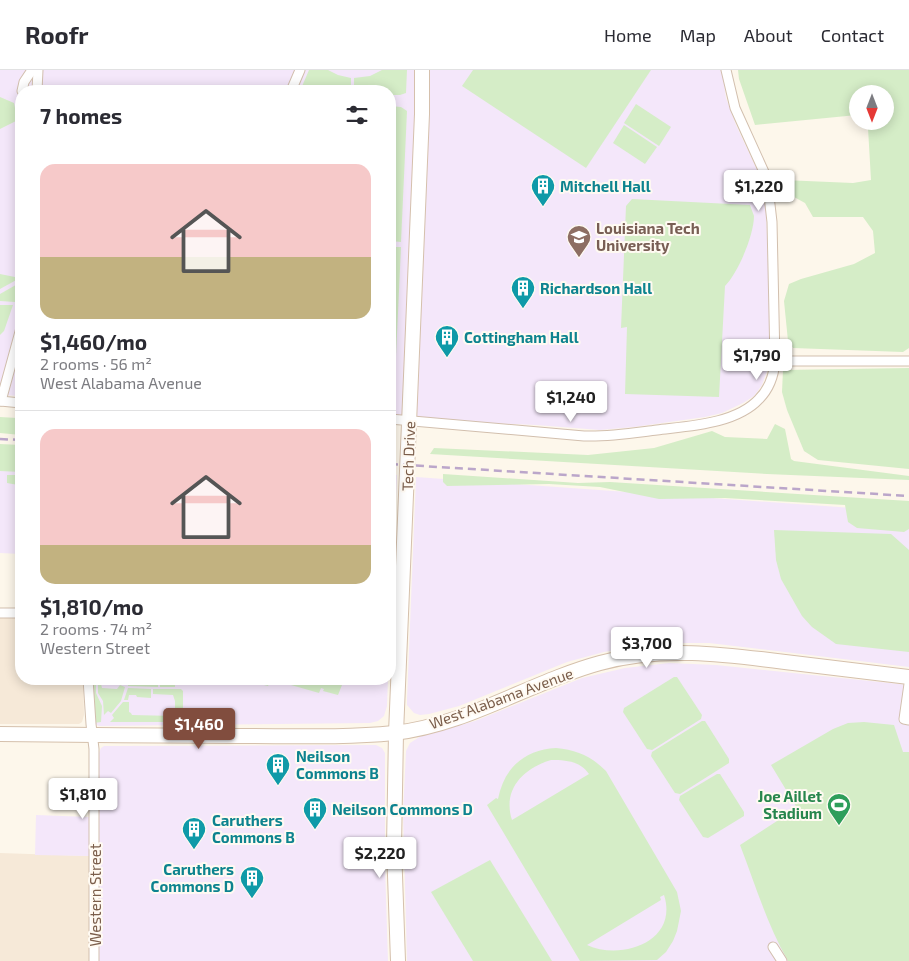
<!DOCTYPE html>
<html lang="en">
<head>
<meta charset="utf-8">
<style>
  body { margin:0; font-family:"Exo 2",sans-serif; background:#f7f7f7; color:#2b2b33; height:100vh; display:flex; flex-direction:column; font-size:19px; white-space:nowrap }
  * { box-sizing:border-box; margin:0 }
  p { font-size:16px; color:#7c7c81 }
  .icon { flex:none; width:28px; height:28px; fill:none; stroke:currentColor; stroke-width:2; stroke-linecap:round; stroke-linejoin:round }
  .map { position:relative; flex:1; overflow:hidden }
  .drawer { position:absolute; left:15px; top:15px; width:381px; height:600px; display:flex; flex-direction:column; background:#fff; border-radius:20px; box-shadow:0 2px 12px #0003 }
  .drawer>* { flex:none }
  .needle { width:32px; rotate:180deg }
  .controls { position:absolute; left:849px; top:15px; display:grid; gap:10px }
  .controls a { display:grid; place-items:center; width:45px; height:45px; border-radius:50%; background:#fff; box-shadow:0 2px 12px #0003; font-size:25px }
  .price { position:absolute; translate:-50% -42px; padding:0 11px; border-radius:5px; background:#fff; color:#222; font-size:16px; line-height:32px; filter:drop-shadow(0 1px 2px #0008) }
  .price::after { content:''; position:absolute; left:50%; top:30px; width:15px; height:11px; margin-left:-8px; background:inherit; clip-path:polygon(0 0,100% 0,50% 100%) }
  .price.current { background:#814d3e; color:#fff }
  ul { padding:0; list-style:none }
  li { display:grid; align-content:center; gap:10px; height:265px; padding:0 25px }
  li+li { border-top:1px solid #e1e1e2 }
  li span { display:grid; place-items:center; height:155px; border-radius:15px; color:#555 }
  li>.icon { margin-inline-start:auto }
  span .icon { width:90px; height:90px; fill:#fffc; stroke-width:1 }
  li b { font-size:21px }
  h2 { display:flex; justify-content:space-between; align-items:center; height:60px; padding:0 25px; font-size:21px }
  header { display:flex; align-items:center; gap:30px; box-sizing:border-box; height:70px; padding:0 25px; background:#fff; border-bottom:1px solid #e1e1e2 }
  header strong { font-size:24px }
  nav { display:flex; gap:28px; margin-inline-start:auto; font-size:18px }
  .map>svg:first-child { display:block }
  .residential { fill:#f6e9d8 }
  .education { fill:#f4e7fa }
  .green { fill:#d5edc7; fill-rule:evenodd }
  .lines { fill:none; stroke-linecap:round; stroke-linejoin:round }
  .minor-casing { stroke:#d2bfae; stroke-width:11 }
  .secondary-casing { stroke:#d5c0ac; stroke-width:16 }
  .minor { stroke:#fff; stroke-width:9 }
  .secondary { stroke:#fff; stroke-width:14 }
  .rail { stroke:#bba6ca; stroke-width:2.5; stroke-dasharray:8 5; stroke-linecap:butt }
  .labels { text-anchor:middle; dominant-baseline:central; stroke-width:4; stroke-linejoin:round; paint-order:stroke }
  .culture-label { font-size:15px; font-weight:bold; fill:#0d838f; stroke:#fffaf2; text-anchor:start }
  .education-label { font-size:15px; font-weight:bold; fill:#785e54; stroke:#fffaf2; text-anchor:start }
  .street-label { font-size:15px; fill:#7b5e4b; stroke:#fffaf2 }
  .leisure-label { font-size:15px; font-weight:bold; fill:#27864d; stroke:#fffaf2; text-anchor:end }
</style>
</head>
<body>
<header>
<strong>Roofr</strong>
<nav><a>Home</a><a>Map</a><a>About</a><a>Contact</a></nav>
</header>
<div class="map">
<svg width="909" height="891" viewBox="0 0 909 891">
  <rect width="100%" height="100%" fill="#fdf7eb"/>
  <g class="residential">
    <polygon points="0,548 21,548 21,609 83,609 84,645 82,652 79,654 0,654"/>
    <polygon points="0,783 89,786 90,891 0,891"/>
  </g>
  <g class="education">
    <polygon points="0,0 722,0 726,28 736,55 760,106 766,140 771,271 767,301 762,315 754,326 743,333 722,343 705,347 634,357 600,360 536,355 390,349 390,21 21,21 21,326 0,325"/>
    <polygon points="0,384 21,385 21,484 0,483"/>
    <polygon points="390,404 397,405 390,573"/>
    <polygon points="416,407 909,442 909,597 709,573 674,573 637,576 604,582 567,592 459,636 429,644 420,645 414,643 407,635 407,629"/>
    <polygon points="669,593 716,595 909,615 909,891 407,891 403,744 406,681 410,673 421,666 475,651 582,608 625,598"/>
    <polygon points="91,609 388,609 387,636 384,646 378,651 370,653 99,656 95,654"/>
    <polygon points="376,675 382,678 385,683 385,795 388,891 99,891 99,683 101,678 104,676 111,676"/>
    <polygon points="36,745 90,747 89,786 35,785"/>
  </g>
  <g class="green">
    <polygon points="309,0 328,0 338,5 351,8 351,17 318,16 317,21 300,21"/>
    <polygon points="382,0 407,0 406,23 400,25 390,25 390,21 354,21 354,8 370,6"/>
    <polygon points="473,0 651,0 586,98 462,16"/>
    <polygon points="738,0 909,0 909,278 903,282 793,278 788,271 784,231 789,214 801,209 854,194 875,183 873,161 863,147 813,147 805,133 785,122 783,110 853,113 871,110 868,58 865,51 885,51 885,24 858,24 857,45 755,55 739,9"/>
    <polygon points="0,27 14,33 16,43 20,49 0,59"/>
    <polygon points="636,34 671,57 659,76 624,53"/>
    <polygon points="390,36 401,37 407,41 401,172 390,171"/>
    <polygon points="624,55 657,77 645,94 613,73"/>
    <path d="M632,129L750,135C751,138 753,143 754,146C754,165 738,203 725,216L719,327L625,324L627,257L621,258L626,136Z"/>
    <polygon points="390,177 401,177 395,308 390,307"/>
    <polygon points="0,204 20,208 0,219"/>
    <polygon points="21,212 15,232 0,231 0,224"/>
    <polygon points="0,235 13,235 4,261 0,265"/>
    <polygon points="909,298 909,399 818,390 804,381 787,340 782,322 783,300"/>
    <polygon points="390,311 395,311 394,338 390,341"/>
    <polygon points="0,347 17,348 21,351 21,365 0,363"/>
    <polygon points="775,354 785,359 791,389 794,391 909,406 909,410 767,404 430,384 434,378 588,385 654,378 712,361 725,367 767,369"/>
    <polygon points="0,374 21,375 21,391 18,392 17,396 21,400 21,407 21,402 0,401"/>
    <polygon points="443,404 578,413 610,412 909,431 909,459 904,462 857,458 848,452 845,435 725,428 659,429 600,417 549,414 447,416 443,412"/>
    <polygon points="7,405 18,405 18,415 7,413"/>
    <polygon points="774,460 891,464 909,480 909,582 836,574 812,557 802,546 781,509 776,490"/>
    <polygon points="674,607 677,607 702,645 701,649 652,680 647,679 623,642 624,638"/>
    <polygon points="91,609 96,609 96,623 102,636 101,652 94,653"/>
    <polygon points="128,609 158,609 158,617 128,616"/>
    <polygon points="160,609 175,610 175,617 160,617"/>
    <polygon points="240,609 359,609 342,615 338,625 323,621 324,619 321,618 319,623 284,613 274,615 269,614 268,616"/>
    <polygon points="98,614 101,614 102,618 117,619 120,615 125,617 121,631 111,643 108,641 104,645 103,631 98,623"/>
    <polygon points="128,618 151,619 151,628 137,627 136,625 129,625 128,630 124,630"/>
    <polygon points="153,619 181,619 183,621 183,643 182,647 178,652 110,652 114,648 112,645 123,632 129,632 129,642 131,643 132,645 175,646 175,631 173,625 153,624"/>
    <polygon points="702,651 705,651 729,689 729,693 680,724 675,723 651,686 652,682"/>
    <path d="M864,652L894,655L903,682H909V891H788C767,854 755,814 740,775L797,738L771,695L833,659L848,653Z"/>
    <path d="M556,678C577,680 591,686 606,701L677,822L681,841L677,861L673,871L666,882L657,890L580,891L487,735L496,728L498,729C504,698 524,680 556,678ZM551,690C566,690 580,691 589,704L512,750C502,719 524,698 551,690ZM664,825C679,872 621,891 587,875L661,830L660,827Z"/>
    <polygon points="717,704 720,704 744,742 744,746 708,768 703,767 679,730 680,726"/>
    <polygon points="490,790 552,891 473,891 431,822"/>
  </g>
  <g class="lines">
    <g class="minor-casing">
      <g id="minor">
        <polyline points="22,21 24,12 32,0"/>
        <polyline points="37,21 38,0"/>
        <polyline points="291,21 300,0"/>
        <polyline points="775,291 909,291"/>
        <polyline points="0,331 21,333"/>
        <polyline points="1,331 21,258"/>
        <path d="M390,349L584,366C609,367 633,363 657,360C689,356 736,354 759,329C769,319 774,304 775,291L772,152L769,126L764,102L735,38L726,0"/>
        <polyline points="0,543 21,543"/>
        <polyline points="88,609 91,654 94,679 94,891"/>
        <polyline points="909,614 904,649 909,650"/>
        <polyline points="773,877 782,891"/>
      </g>
    </g>
    <g class="secondary-casing">
      <g id="secondary">
        <path d="M0,664C80,665 161,666 241,666C292,666 344,668 394,663C467,655 530,612 600,593C661,576 723,584 785,592C826,597 868,602 909,607"/>
        <polyline points="398,891 394,777 396,663 422,44 422,0"/>
      </g>
    </g>
    <use href="#minor" class="minor"/>
    <use href="#secondary" class="secondary"/>
    <g class="rail">
      <polyline points="0,369 21,370"/>
      <polyline points="390,394 909,426"/>
    </g>
  </g>
  <defs>
    <g id="building-pin" transform="scale(1.25)"><path d="M0 17L-7.5 6A9.5 9.5 0 1 1 7.5 6Z" fill="#0f9aa8" stroke="#fffaf2"/><path d="M-4-6H4V6H1V3H-1V6H-4ZM-2.5-4.3h1.7v1.8h-1.7ZM.8-4.3h1.7v1.8H.8ZM-2.5-1h1.7V.8h-1.7ZM.8-1h1.7V.8H.8Z" fill="#fff"/></g>
    <g id="university-pin" transform="scale(1.25)"><path d="M0 17L-7.5 6A9.5 9.5 0 1 1 7.5 6Z" fill="#8d6e63" stroke="#fffaf2"/><path d="M0-5L7-2L0 1L-7-2ZM-4 1L0 2.5L4 1V4Q0 6-4 4Z" fill="#fff"/></g>
    <g id="stadium-pin" transform="scale(1.25)"><path d="M0 17L-7.5 6A9.5 9.5 0 1 1 7.5 6Z" fill="#2e9e5b" stroke="#fffaf2"/><path d="M0-5a6.5 5 0 1 0 0 10a6.5 5 0 1 0 0-10ZM-3.5-1.8h7v3.6h-7Z" fill="#fff"/></g>
  </defs>
  <g fill-rule="evenodd">
    <use href="#building-pin" x="543" y="116"/>
    <use href="#university-pin" x="579" y="167"/>
    <use href="#building-pin" x="523" y="218"/>
    <use href="#building-pin" x="447" y="267"/>
    <use href="#building-pin" x="278" y="695"/>
    <use href="#stadium-pin" x="839" y="735"/>
    <use href="#building-pin" x="315" y="739"/>
    <use href="#building-pin" x="194" y="759"/>
    <use href="#building-pin" x="252" y="808"/>
  </g>
  <g class="labels">
    <g class="culture-label">
      <text x="560" y="116">Mitchell Hall</text>
      <text x="540" y="218">Richardson Hall</text>
      <text x="464" y="267">Cottingham Hall</text>
      <text x="296" y="686">Neilson<tspan x="296" dy="17">Commons B</tspan></text>
      <text x="332" y="739">Neilson Commons D</text>
      <text x="212" y="750">Caruthers<tspan x="212" dy="17">Commons B</tspan></text>
      <text x="234" y="799" text-anchor="end">Caruthers<tspan x="234" dy="17">Commons D</tspan></text>
    </g>
    <g class="education-label">
      <text x="596" y="158">Louisiana Tech<tspan x="596" dy="17">University</tspan></text>
    </g>
    <g class="street-label">
      <text transform="translate(408 386) rotate(-88)">Tech Drive</text>
      <text transform="translate(501 628) rotate(-20)">West Alabama Avenue</text>
      <text transform="translate(95 825) rotate(-90)">Western Street</text>
    </g>
    <g class="leisure-label">
      <text x="822" y="726">Joe Aillet<tspan x="822" dy="17">Stadium</tspan></text>
    </g>
  </g>
</svg>
<div class="controls">
<a><svg class="needle" viewBox="-14 -14 28 28"><path d="M0-13l5 13h-10z" fill="#e53935"/><path d="M0 13l5-13h-10z" fill="#7c7c81"/></svg></a>
</div>
<b class="price" style="left:759px;top:142px">$1,220</b>
<b class="price" style="left:757px;top:311px">$1,790</b>
<b class="price" style="left:571px;top:353px">$1,240</b>
<b class="price" style="left:647px;top:599px">$3,700</b>
<b class="price current" style="left:199px;top:680px">$1,460</b>
<b class="price" style="left:83px;top:750px">$1,810</b>
<b class="price" style="left:380px;top:809px">$2,220</b>
<section class="drawer">
<h2>7 homes<svg class="icon" aria-label="filters" viewBox="0 0 24 24"><path d="M4 7h16M4 17h16"/><circle cx="9" cy="7" r="2"/><circle cx="15" cy="17" r="2"/></svg></h2>
<ul>
<li><span style="background:linear-gradient(#f6c9c9 60%,#c2b280 0)"><svg class="icon" aria-label="home" viewBox="0 0 24 24"><path d="M3 11l9-7 9 7M6 9v11h12V9"/></svg></span><div><b>$1,460/mo</b><p>2 rooms · 56 m²</p><p>West Alabama Avenue</p></div></li>
<li><span style="background:linear-gradient(#f6c9c9 75%,#c2b280 0)"><svg class="icon" aria-label="home" viewBox="0 0 24 24"><path d="M3 11l9-7 9 7M6 9v11h12V9"/></svg></span><div><b>$1,810/mo</b><p>2 rooms · 74 m²</p><p>Western Street</p></div></li>
</ul>
</section>
</div>
</body>
</html>
